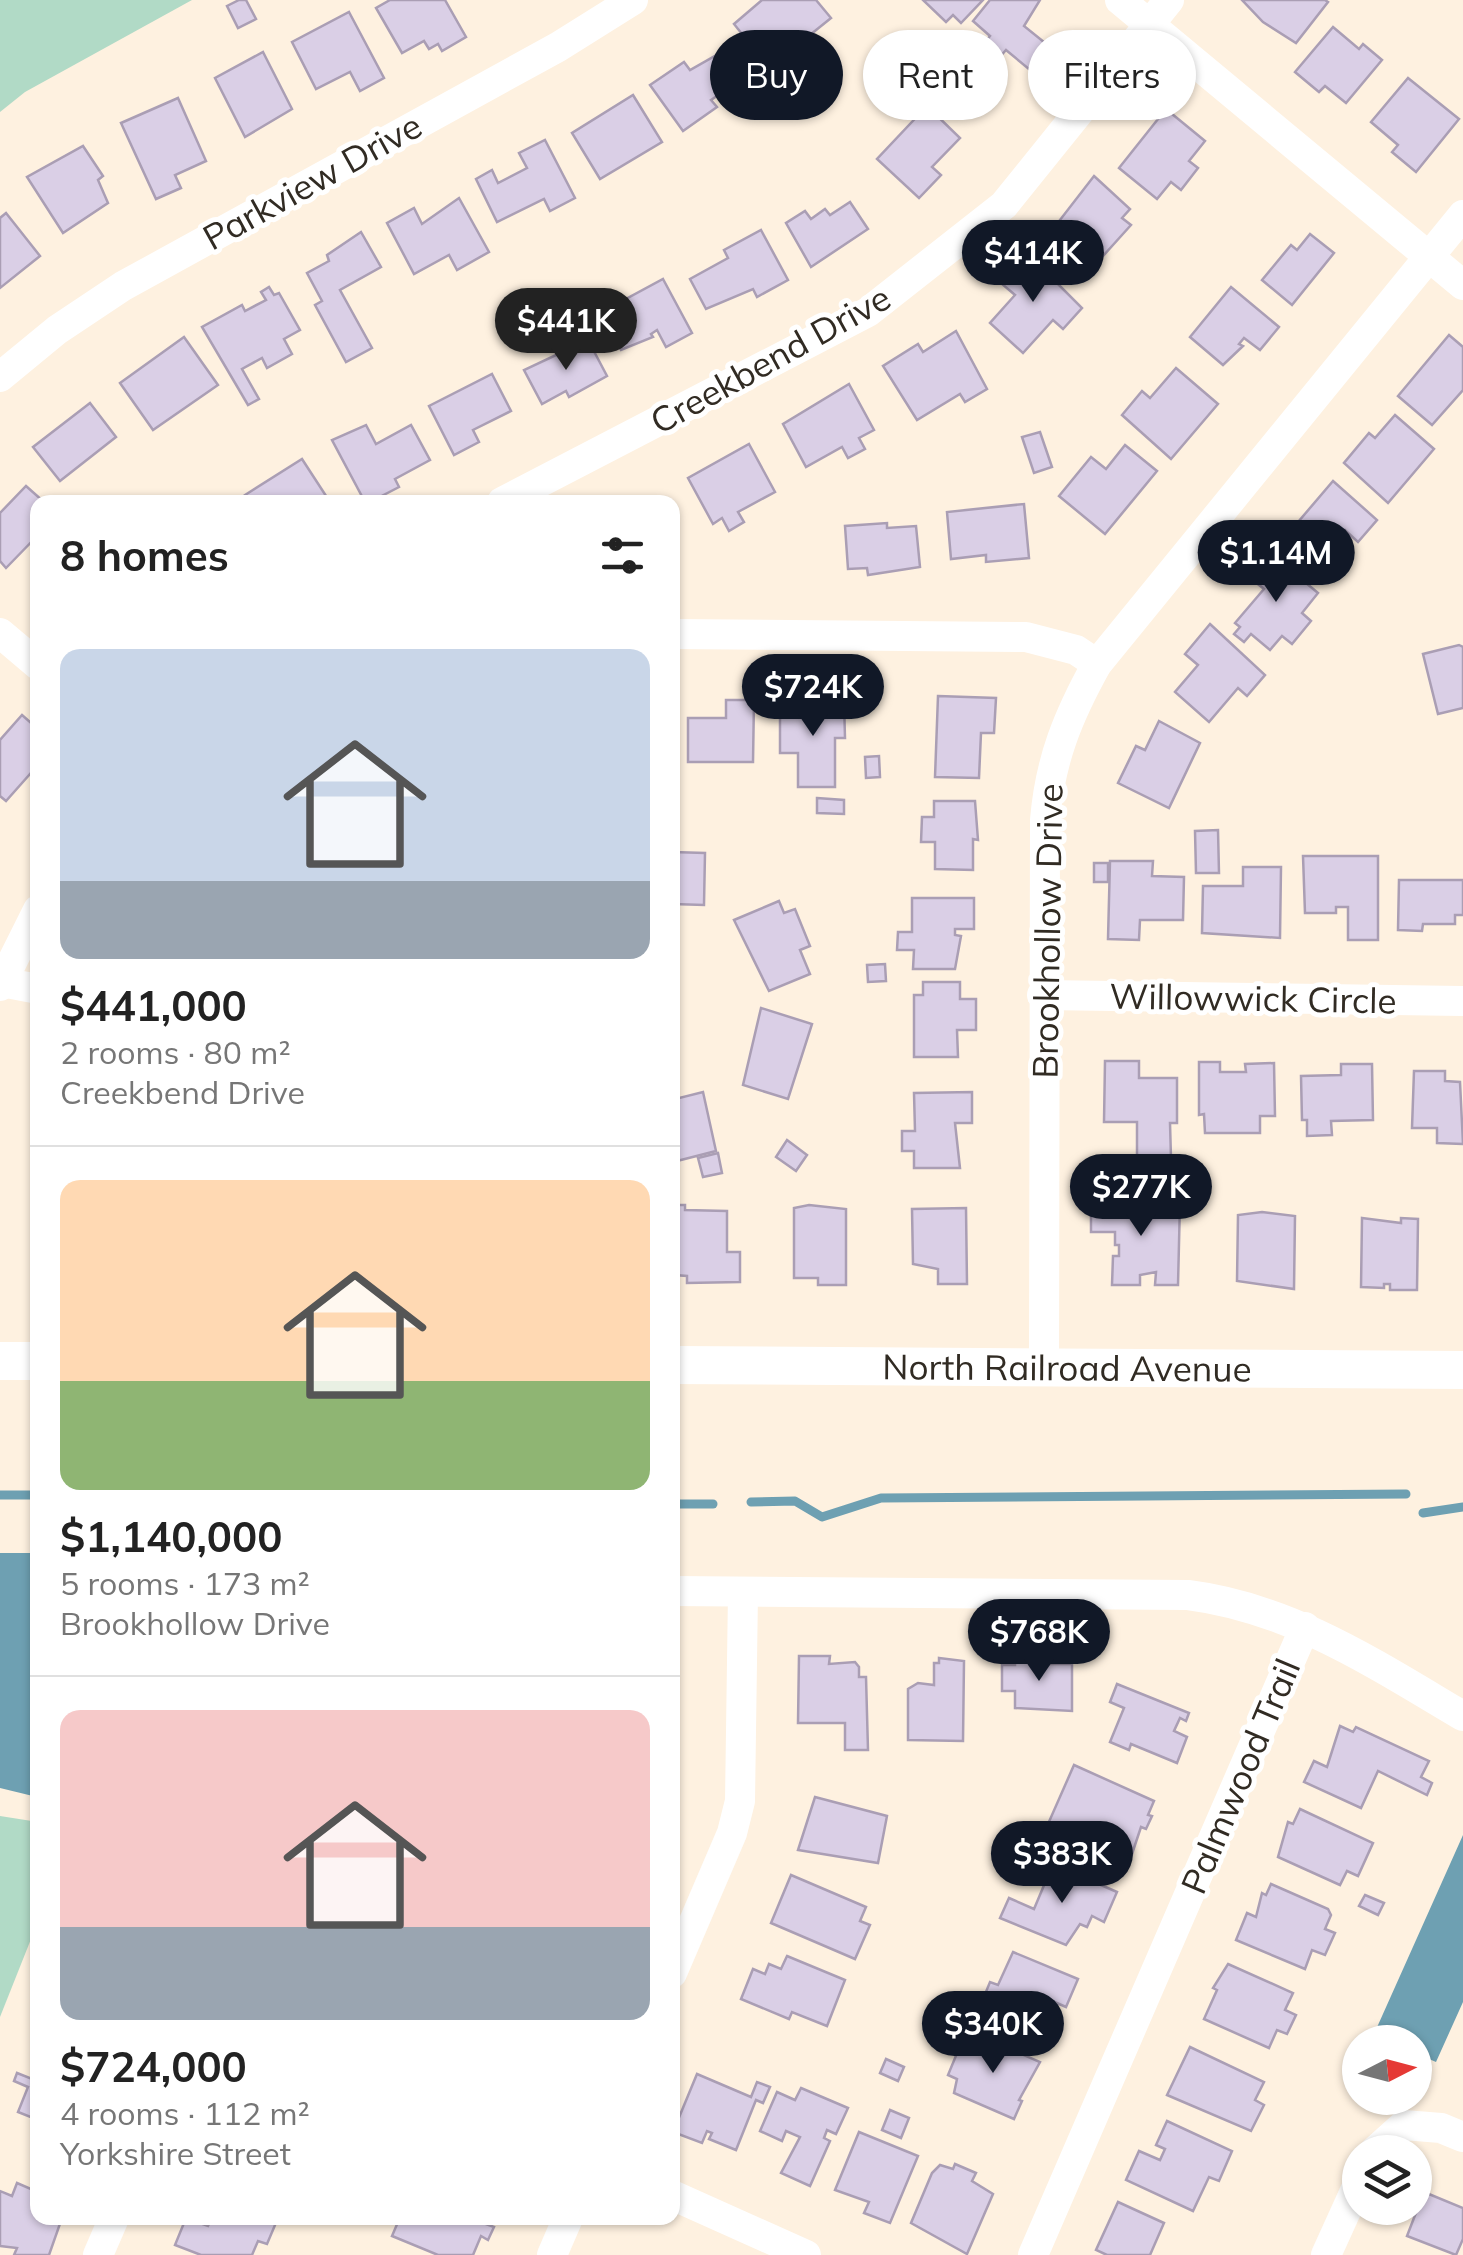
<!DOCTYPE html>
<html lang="en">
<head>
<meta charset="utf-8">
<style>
  body { margin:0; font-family:Mulish,sans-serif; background:#f2f2f2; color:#222; height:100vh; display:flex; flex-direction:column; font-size:38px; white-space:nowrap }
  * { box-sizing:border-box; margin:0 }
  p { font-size:32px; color:#767676 }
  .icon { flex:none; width:55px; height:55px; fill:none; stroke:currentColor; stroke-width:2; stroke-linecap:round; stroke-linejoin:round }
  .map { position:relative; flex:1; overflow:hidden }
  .side { position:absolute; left:30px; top:495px; width:650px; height:1730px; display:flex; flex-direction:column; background:#fff; border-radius:20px; box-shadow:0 2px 8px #0004 }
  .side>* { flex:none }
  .top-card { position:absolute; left:710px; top:30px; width:602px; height:90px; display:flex; gap:20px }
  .needle { width:65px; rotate:84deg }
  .controls { position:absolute; left:1342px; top:2025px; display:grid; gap:20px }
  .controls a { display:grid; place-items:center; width:90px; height:90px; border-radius:50%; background:#fff; box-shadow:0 2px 8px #0004; font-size:50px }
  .price { position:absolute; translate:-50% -85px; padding:0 22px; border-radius:35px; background:#111827; color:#fff; font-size:32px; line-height:65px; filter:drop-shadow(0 2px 5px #0008) }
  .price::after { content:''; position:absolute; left:50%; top:60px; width:30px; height:22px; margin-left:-15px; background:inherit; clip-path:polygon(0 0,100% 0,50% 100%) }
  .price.current { background:#222; color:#fff }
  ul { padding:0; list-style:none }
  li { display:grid; align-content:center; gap:20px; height:530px; padding:0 30px }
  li+li { border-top:2px solid #e0e0e0 }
  li span { display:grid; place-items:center; height:310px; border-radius:20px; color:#555 }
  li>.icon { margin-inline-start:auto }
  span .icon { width:180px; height:180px; fill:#fffc; stroke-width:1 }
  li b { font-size:42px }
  h2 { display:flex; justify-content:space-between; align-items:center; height:120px; padding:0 30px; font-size:42px }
  .chip { padding:0 35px; border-radius:45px; background:#fff; box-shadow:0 2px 8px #0004; font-size:35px; line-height:90px }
  .chip.current { background:#111827; color:#fff }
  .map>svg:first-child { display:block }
  .green { fill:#b1dac6 }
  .water { fill:#6ea0b2 }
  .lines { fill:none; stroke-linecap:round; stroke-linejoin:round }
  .stream { stroke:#6ea0b2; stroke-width:9 }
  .building { fill:#dacfe6; stroke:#aa9eb4; stroke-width:2.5 }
  .minor { stroke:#fff; stroke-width:30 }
  .tertiary { stroke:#fff; stroke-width:38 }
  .labels { text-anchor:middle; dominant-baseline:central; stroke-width:10; stroke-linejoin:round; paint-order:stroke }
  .street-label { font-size:35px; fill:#312b23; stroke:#fff }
</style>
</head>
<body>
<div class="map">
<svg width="1463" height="2255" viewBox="0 0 1463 2255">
  <rect width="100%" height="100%" fill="#fef1e0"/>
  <g class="green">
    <polygon points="0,0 192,0 25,92 0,112"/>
    <polygon points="0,1816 38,1822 37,1924 0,2017"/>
  </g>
  <g class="water">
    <polygon points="0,1553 37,1553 37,1797 0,1788"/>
    <polygon points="1463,1835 1463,2002 1436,2062 1415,2053 1415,2042 1393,2042 1374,2034"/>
  </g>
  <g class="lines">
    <g class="stream">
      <polyline points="0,1495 38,1495"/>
      <polyline points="751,1502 795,1501 822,1517 881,1498 1406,1494"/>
      <polyline points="672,1504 713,1504"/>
      <polyline points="1423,1513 1463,1507"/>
    </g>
  </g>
  <g class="building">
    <polygon points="239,0 246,0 256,19 238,28 227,6"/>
    <polygon points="390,0 445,0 466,37 442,51 438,44 429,49 424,41 402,53 376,8"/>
    <polygon points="816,0 831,18 790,51 782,42 762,59 734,24 762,0"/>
    <polygon points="923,0 983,0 961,23 953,15 946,22"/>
    <polygon points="990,0 1040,0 1024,26 1060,55 1041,79 1006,50 998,59 982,46 990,36 973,21"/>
    <polygon points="1242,0 1325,0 1328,2 1296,43 1263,22"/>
    <polygon points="349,12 384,78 360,91 350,72 316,89 292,42"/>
    <polygon points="1333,27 1359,49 1363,44 1382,60 1346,103 1325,86 1319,92 1295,72"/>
    <polygon points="729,48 765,98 743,113 727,89 711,100 717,107 683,131 650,85 684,62 690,70"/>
    <polygon points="263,52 292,109 245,137 215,78"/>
    <polygon points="1408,78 1459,119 1416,172 1392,152 1398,145 1371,122"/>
    <polygon points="633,95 662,142 600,179 572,133"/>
    <polygon points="178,98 206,161 175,175 181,188 156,199 121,123"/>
    <polygon points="927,106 960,138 932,167 941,175 919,198 877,159"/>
    <polygon points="1166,109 1205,141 1189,161 1198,168 1181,190 1171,182 1157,199 1119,168"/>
    <polygon points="545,140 575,198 550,211 544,199 497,222 476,179 492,170 498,183 527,168 519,153"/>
    <polygon points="83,146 103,176 98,180 108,203 63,233 27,177"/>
    <polygon points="1094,176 1130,209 1122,218 1131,225 1103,256 1096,249 1078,268 1046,238"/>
    <polygon points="459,198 489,252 457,270 449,255 414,274 387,223 414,208 422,224"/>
    <polygon points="850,202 868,229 811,267 786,223 805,211 811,219 825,209 830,215"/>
    <polygon points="6,213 40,256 0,288 0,218"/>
    <polygon points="761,230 788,280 757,297 753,289 706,309 690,279 728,258 724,250"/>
    <polygon points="361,232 381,267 340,290 372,348 346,362 315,305 322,301 307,273 329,261 327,255"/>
    <polygon points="1310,234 1334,253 1292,305 1262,280 1291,245 1297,250"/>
    <polygon points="1029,255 1082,308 1063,329 1053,320 1023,353 990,323 1015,295 1002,284"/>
    <polygon points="663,279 692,333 666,347 657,330 651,334 653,337 621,350 600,313"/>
    <polygon points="269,287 274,295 279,293 300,330 284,339 292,354 267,368 262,358 242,369 259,399 248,405 202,327 242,305 245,311 266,300 261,292"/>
    <polygon points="1231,287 1279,327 1260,350 1244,338 1239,344 1243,346 1223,365 1190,337"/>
    <polygon points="956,331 987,389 965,402 960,394 917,420 883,366 918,344 923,352"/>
    <polygon points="1449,335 1463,347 1463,390 1432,425 1398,396"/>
    <polygon points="184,337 218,385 153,430 120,383"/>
    <polygon points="588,340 607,376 569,397 566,391 542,404 524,370"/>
    <polygon points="1176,368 1218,404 1171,459 1122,415 1142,391 1150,398"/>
    <polygon points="492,374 511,411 473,430 479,442 454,455 429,406"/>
    <polygon points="849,384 874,430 859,438 865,449 848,458 842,447 806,467 783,424"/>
    <polygon points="90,403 116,437 60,481 33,447"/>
    <polygon points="1395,415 1434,449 1388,503 1344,463 1369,433 1375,438"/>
    <polygon points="366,425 376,444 411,425 430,460 395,479 399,487 370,502 365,502 332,440"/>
    <polygon points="1040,432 1052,467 1034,473 1022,437"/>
    <polygon points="749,444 775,492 738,512 744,522 729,531 722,518 713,524 688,478"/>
    <polygon points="1125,445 1157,471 1105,534 1059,496 1091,457 1106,469"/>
    <polygon points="302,459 330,502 250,502 245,495"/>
    <polygon points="1333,481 1377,520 1358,542 1345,530 1312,568 1281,542"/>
    <polygon points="26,486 44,502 38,502 38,535 6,568 0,561 0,513"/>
    <polygon points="1024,504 1029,558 986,562 986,555 951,559 947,512"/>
    <polygon points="887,523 887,528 916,526 920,567 868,575 867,568 848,569 845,526"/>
    <polygon points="1269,552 1318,593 1302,613 1311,621 1292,644 1282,636 1270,650 1251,634 1244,642 1234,634 1240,627 1235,623 1264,589 1249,577"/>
    <polygon points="1210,624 1265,675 1247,696 1238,688 1209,722 1175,692 1198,665 1185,654"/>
    <polygon points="1459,645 1463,647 1463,708 1438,714 1423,654"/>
    <polygon points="938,696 996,698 994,733 981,733 979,778 935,777"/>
    <polygon points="726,700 754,700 753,762 688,762 688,718 726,718"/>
    <polygon points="780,701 844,701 845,738 835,738 835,787 798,787 798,753 780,753"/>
    <polygon points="22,715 38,729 38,781 30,774 6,801 0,796 0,740"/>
    <polygon points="1159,721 1200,743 1169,808 1118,783 1136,746 1145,750"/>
    <polygon points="879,756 880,777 866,778 865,757"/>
    <polygon points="817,798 844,800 844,814 817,813"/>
    <polygon points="934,801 975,801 978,840 973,839 973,870 935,869 935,842 921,842 922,817 934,817"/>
    <polygon points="1218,830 1219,873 1196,873 1195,831"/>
    <polygon points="672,852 705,853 704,905 673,904"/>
    <polygon points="1303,856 1378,856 1378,940 1348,940 1348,907 1336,907 1336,913 1305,913"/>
    <polygon points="1110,861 1153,861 1152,876 1184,877 1183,920 1140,920 1139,940 1108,939"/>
    <rect x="1094" y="863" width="14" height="19"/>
    <polygon points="1243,867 1281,867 1280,938 1202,933 1203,886 1243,886"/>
    <polygon points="1399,880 1463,880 1463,915 1455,915 1455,924 1423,924 1422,931 1398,930"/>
    <polygon points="912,898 974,898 974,929 955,929 955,935 961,936 955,969 913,969 914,950 897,950 898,932 912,932"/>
    <polygon points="779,901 784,913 795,909 810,946 800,950 810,974 769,991 734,920"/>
    <polygon points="885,964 886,981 868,982 867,965"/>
    <polygon points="923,982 960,982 960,999 976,999 976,1030 957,1030 958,1057 914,1057 914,995 923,995"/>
    <polygon points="761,1008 812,1024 788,1099 743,1085"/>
    <polygon points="1105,1061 1139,1061 1139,1078 1177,1078 1177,1123 1170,1123 1171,1158 1137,1158 1137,1122 1104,1122"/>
    <polygon points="1199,1062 1220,1062 1220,1072 1246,1072 1245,1064 1274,1063 1275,1116 1260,1116 1260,1133 1205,1133 1204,1114 1199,1115"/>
    <polygon points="1341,1064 1372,1064 1373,1120 1331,1121 1332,1135 1307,1136 1307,1120 1302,1120 1301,1076 1341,1075"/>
    <polygon points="1414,1071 1445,1071 1445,1081 1460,1082 1463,1144 1437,1143 1437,1128 1412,1128"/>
    <polygon points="703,1092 716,1151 677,1161 672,1148 672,1104 675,1099"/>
    <polygon points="972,1092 972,1123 955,1123 960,1168 914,1168 914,1151 902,1151 902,1131 915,1131 914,1093"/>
    <polygon points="787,1140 807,1155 796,1171 776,1157"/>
    <polygon points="718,1153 722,1173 703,1177 698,1158"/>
    <polygon points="1091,1202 1180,1202 1178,1285 1155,1285 1156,1272 1140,1275 1140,1285 1112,1285 1113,1256 1119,1256 1119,1245 1115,1245 1115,1232 1091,1232"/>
    <polygon points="672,1205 685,1205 685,1210 727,1211 727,1252 740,1252 740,1282 687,1283 687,1276 675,1275"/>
    <polygon points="809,1205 846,1209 846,1285 818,1285 818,1278 794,1278 794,1208"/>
    <polygon points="966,1208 967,1284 938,1284 938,1269 913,1264 912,1209"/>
    <polygon points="1262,1212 1295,1216 1294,1289 1237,1281 1238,1215"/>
    <polygon points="1362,1218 1401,1223 1401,1218 1418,1219 1417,1290 1390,1290 1390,1284 1384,1284 1384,1288 1361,1287"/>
    <polygon points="672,1656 678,1745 672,1745"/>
    <polygon points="799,1656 830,1656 829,1664 855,1662 859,1667 859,1677 866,1677 868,1750 845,1750 845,1723 798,1723"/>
    <polygon points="939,1658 964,1661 963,1741 908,1740 908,1689 918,1683 934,1685 934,1663 939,1663"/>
    <polygon points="1015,1658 1047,1658 1047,1664 1072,1664 1072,1711 1015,1708 1015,1691 1002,1691 1002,1665 1015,1665"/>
    <polygon points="1117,1684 1189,1713 1186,1721 1180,1718 1174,1731 1187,1737 1177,1763 1131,1744 1129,1750 1110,1742 1124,1708 1110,1702"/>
    <polygon points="1340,1726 1353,1732 1356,1727 1429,1761 1421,1777 1432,1783 1427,1795 1378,1771 1361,1808 1304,1782 1314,1761 1327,1767"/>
    <polygon points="1074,1765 1154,1801 1148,1815 1152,1816 1146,1829 1141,1827 1130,1860 1048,1824"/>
    <polygon points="815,1797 887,1816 878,1863 798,1850"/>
    <polygon points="1300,1809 1373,1843 1358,1876 1347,1871 1340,1885 1278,1857 1288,1822 1293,1824"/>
    <polygon points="1053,1864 1117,1892 1104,1922 1092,1916 1087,1927 1080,1924 1066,1945 1000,1918 1009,1898 1034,1909"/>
    <polygon points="791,1875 866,1907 860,1921 870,1925 855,1959 771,1923"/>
    <polygon points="1271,1884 1328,1909 1331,1915 1325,1929 1335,1933 1325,1955 1312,1950 1305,1969 1236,1940 1247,1913 1256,1917 1262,1893 1266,1895"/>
    <polygon points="1365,1895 1384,1903 1378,1915 1359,1906"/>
    <polygon points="1013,1952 1078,1979 1066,2007 1050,2000 1043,2016 1036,2012 1031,2024 981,2004 990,1982 998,1985"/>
    <polygon points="787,1956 845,1980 827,2026 792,2012 789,2019 741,1999 753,1969 765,1974 769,1964 781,1969"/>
    <polygon points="1228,1964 1293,1993 1285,2010 1296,2015 1287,2034 1277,2030 1269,2048 1204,2019 1217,1990 1213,1988"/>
    <polygon points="980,2036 1040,2062 1019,2100 1022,2101 1014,2119 954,2093 957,2079 948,2075 960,2046 970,2051"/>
    <polygon points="1190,2047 1264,2082 1255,2100 1264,2105 1251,2131 1167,2095"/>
    <polygon points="886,2059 904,2067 898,2081 880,2073"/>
    <polygon points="38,2067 38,2120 18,2112 28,2087 14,2081 17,2073 32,2079"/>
    <polygon points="697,2074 751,2097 757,2082 770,2087 763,2103 756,2100 736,2150 709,2139 712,2133 707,2131 702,2143 673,2132"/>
    <polygon points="801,2088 848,2108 836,2134 827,2130 824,2138 830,2141 810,2186 781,2173 800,2137 786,2131 782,2141 760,2131 777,2092 795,2100"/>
    <polygon points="890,2110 909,2118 901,2138 882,2130"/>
    <polygon points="1167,2121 1232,2151 1219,2181 1209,2177 1193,2211 1126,2180 1139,2151 1160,2160 1165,2149 1156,2145"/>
    <polygon points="859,2132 918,2156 890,2223 864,2213 869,2202 835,2190"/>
    <polygon points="955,2164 976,2173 972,2181 993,2194 967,2254 911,2223 932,2173 940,2165 953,2169"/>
    <polygon points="17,2183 38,2192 38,2218 62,2218 49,2255 14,2255 17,2248 0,2246 0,2191 12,2196"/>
    <polygon points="1424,2192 1463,2208 1463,2239 1456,2255 1407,2236"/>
    <polygon points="1118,2202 1164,2223 1150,2255 1107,2255 1096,2250"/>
    <polygon points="186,2218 208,2226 212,2218 278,2218 267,2244 258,2241 252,2255 201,2255 175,2245"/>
    <polygon points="387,2218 489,2218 486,2224 494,2227 488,2240 481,2236 473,2255 438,2255 392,2236 398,2222"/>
  </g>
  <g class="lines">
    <g class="minor">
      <polyline points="1120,0 1463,285"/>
      <polyline points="0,377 57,330 123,286 558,47 633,0"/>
      <polyline points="502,502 868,312 1004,205 1169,0"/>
      <polyline points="0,633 38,665"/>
      <polyline points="672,634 1026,637 1076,650 1097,664"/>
      <polyline points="1,982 38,989"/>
      <polyline points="0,986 38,910"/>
      <polyline points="1042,995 1463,1001"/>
      <path d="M1044,1368L1045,820C1050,760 1068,716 1097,664L1463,215"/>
      <path d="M672,1591L1188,1595C1291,1608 1375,1664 1463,1716"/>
      <polyline points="672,1973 732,1833 740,1801 743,1592"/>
      <polyline points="1374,2152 1404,2125 1441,2128 1463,2137"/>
      <polyline points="672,2195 806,2255"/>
      <polyline points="98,2255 114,2218"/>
      <polyline points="552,2255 568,2218"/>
      <polyline points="1033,2255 1305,1627"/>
      <polyline points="1326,2255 1360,2180"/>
    </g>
    <g class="tertiary">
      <polyline points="0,1361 38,1361"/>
      <path id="s1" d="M672,1365L1463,1370"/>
    </g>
  </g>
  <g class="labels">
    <g class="street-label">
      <text transform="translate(312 181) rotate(-29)">Parkview Drive</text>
      <text transform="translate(770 359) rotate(-29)">Creekbend Drive</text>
      <text transform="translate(1047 931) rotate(-89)">Brookhollow Drive</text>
      <text transform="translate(1253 998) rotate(1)">Willowwick Circle</text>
      <text stroke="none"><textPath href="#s1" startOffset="395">North Railroad Avenue</textPath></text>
      <text transform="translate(1240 1776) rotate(-67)">Palmwood Trail</text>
    </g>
  </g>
</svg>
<div class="controls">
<a><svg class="needle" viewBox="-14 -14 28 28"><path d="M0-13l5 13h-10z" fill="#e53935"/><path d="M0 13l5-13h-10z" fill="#767676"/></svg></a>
<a><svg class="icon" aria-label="layers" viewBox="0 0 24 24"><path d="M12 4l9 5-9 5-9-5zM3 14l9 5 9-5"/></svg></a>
</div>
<b class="price" style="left:1033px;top:305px">$414K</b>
<b class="price current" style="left:566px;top:373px">$441K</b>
<b class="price" style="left:1276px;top:605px">$1.14M</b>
<b class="price" style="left:813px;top:739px">$724K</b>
<b class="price" style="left:1141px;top:1239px">$277K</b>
<b class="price" style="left:1039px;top:1684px">$768K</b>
<b class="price" style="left:1062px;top:1906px">$383K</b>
<b class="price" style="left:993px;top:2076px">$340K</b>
<div class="top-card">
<a class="chip current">Buy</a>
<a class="chip">Rent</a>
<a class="chip">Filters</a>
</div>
<section class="side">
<h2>8 homes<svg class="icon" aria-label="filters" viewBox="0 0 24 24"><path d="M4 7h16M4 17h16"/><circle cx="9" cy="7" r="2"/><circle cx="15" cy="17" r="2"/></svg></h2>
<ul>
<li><span style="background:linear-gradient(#c9d6e8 75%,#9aa5b1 0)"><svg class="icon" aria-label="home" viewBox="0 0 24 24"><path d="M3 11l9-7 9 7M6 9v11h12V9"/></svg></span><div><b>$441,000</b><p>2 rooms · 80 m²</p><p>Creekbend Drive</p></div></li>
<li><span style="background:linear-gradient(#ffd9b3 65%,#8fb573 0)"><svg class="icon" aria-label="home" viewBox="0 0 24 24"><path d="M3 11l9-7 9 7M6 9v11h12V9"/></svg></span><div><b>$1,140,000</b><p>5 rooms · 173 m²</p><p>Brookhollow Drive</p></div></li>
<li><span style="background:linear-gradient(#f6c9c9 70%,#9aa5b1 0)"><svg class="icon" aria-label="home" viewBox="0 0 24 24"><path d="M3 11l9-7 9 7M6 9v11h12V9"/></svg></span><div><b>$724,000</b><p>4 rooms · 112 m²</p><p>Yorkshire Street</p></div></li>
</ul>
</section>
</div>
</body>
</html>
